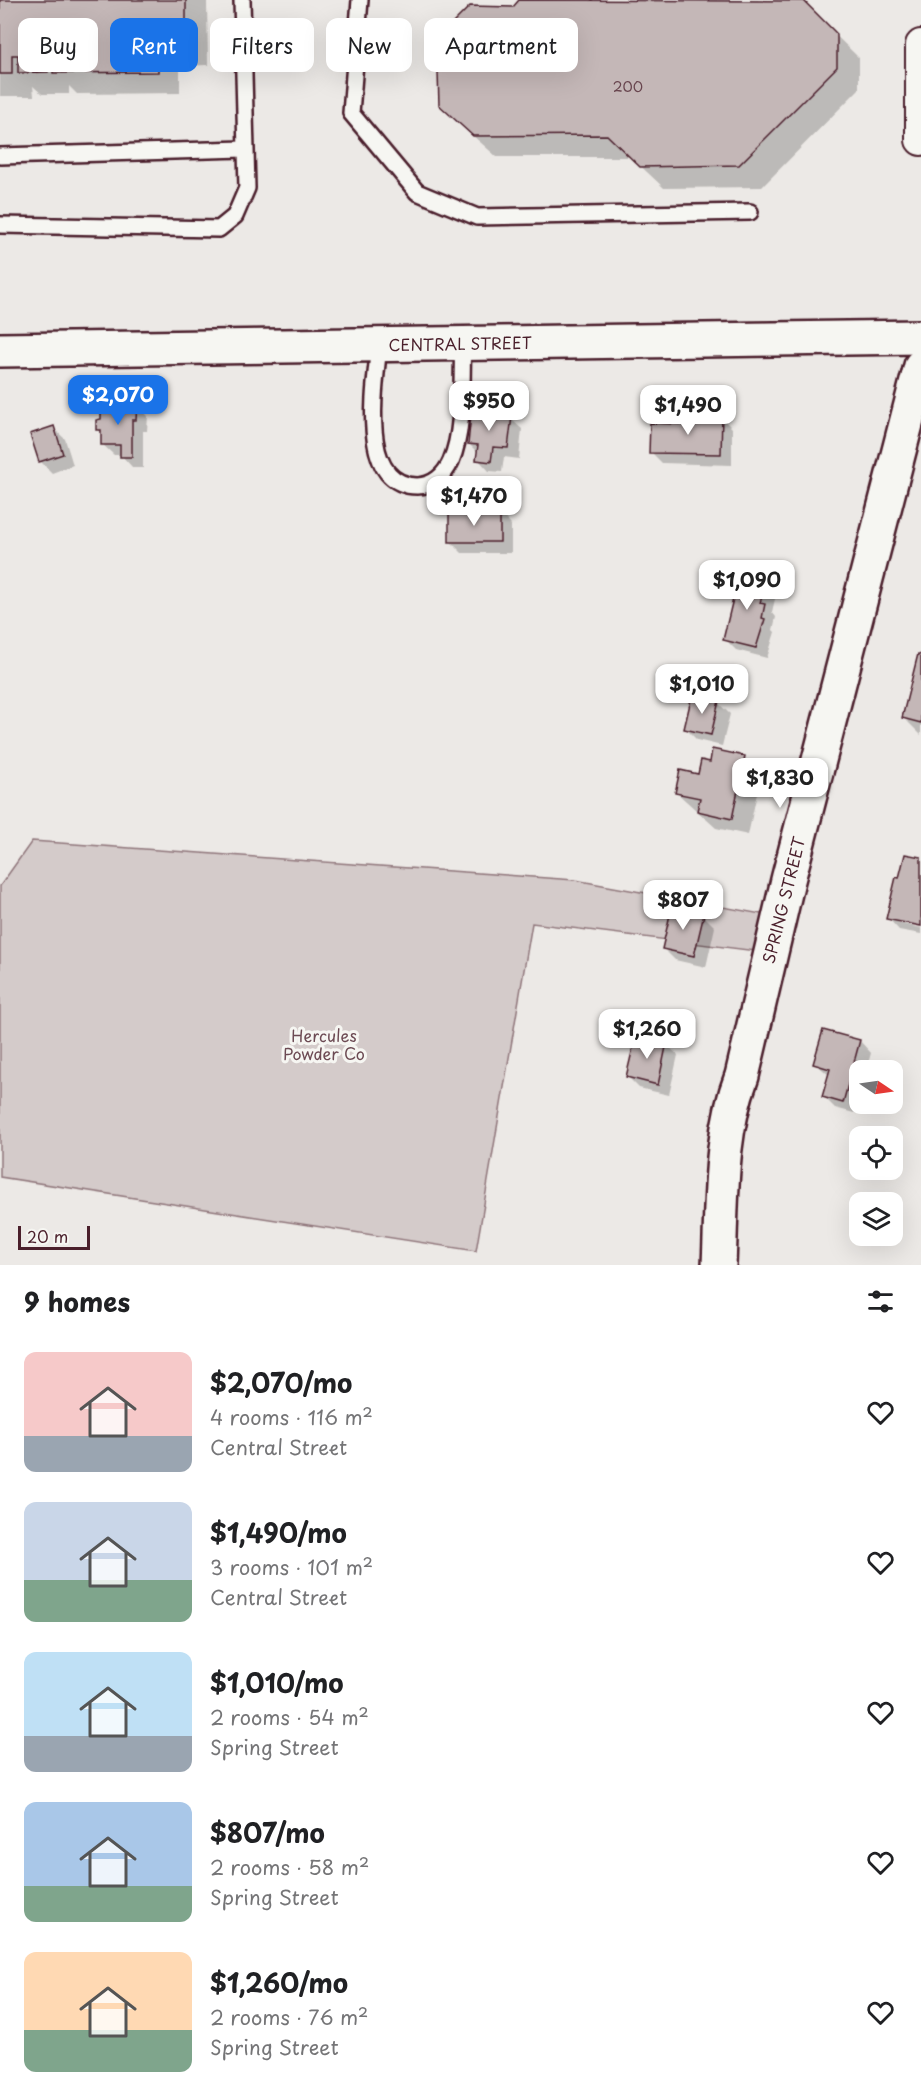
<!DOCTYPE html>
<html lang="en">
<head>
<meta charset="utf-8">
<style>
  body { margin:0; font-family:"Playpen Sans",sans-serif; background:#f2f2f2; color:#202124; height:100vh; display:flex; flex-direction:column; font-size:22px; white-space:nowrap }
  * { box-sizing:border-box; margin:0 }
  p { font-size:20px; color:#757577 }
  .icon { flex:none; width:33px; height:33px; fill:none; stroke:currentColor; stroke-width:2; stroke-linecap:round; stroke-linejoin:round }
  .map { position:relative; height:1265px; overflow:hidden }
  .panel { display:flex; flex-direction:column; background:#fff; flex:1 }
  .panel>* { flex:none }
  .hud { position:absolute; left:18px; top:18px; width:600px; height:54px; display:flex; gap:12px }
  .needle { width:39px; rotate:103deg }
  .tools { position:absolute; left:849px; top:1060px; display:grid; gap:12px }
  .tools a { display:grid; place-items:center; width:54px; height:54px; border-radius:12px; background:#fff; box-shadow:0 6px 24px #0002; font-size:30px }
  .scale { position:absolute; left:18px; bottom:15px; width:72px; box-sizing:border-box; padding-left:6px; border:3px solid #4a1f2b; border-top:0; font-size:16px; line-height:21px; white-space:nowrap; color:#4a1f2b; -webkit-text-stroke:4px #f6f6f2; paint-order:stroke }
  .price { position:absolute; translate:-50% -51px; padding:0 14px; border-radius:12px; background:#fff; color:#222; font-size:20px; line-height:39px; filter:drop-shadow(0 2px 3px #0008) }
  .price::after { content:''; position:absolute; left:50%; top:36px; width:18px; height:14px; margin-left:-9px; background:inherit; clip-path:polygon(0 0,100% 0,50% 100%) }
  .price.selected { background:#1a73e8; color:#fff }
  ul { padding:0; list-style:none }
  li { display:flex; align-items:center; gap:18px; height:150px; padding:0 24px }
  li span { display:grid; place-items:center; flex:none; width:168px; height:120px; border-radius:12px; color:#555 }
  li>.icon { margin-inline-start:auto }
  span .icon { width:72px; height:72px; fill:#fffc; stroke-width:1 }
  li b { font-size:26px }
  h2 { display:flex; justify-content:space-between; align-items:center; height:72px; padding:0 24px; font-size:26px }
  .pill { padding:0 21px; border-radius:12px; background:#fff; box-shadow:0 6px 24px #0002; font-size:21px; line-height:54px }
  .pill.selected { background:#1a73e8; color:#fff }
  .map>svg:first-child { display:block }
  .green { fill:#d4cbca; stroke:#8f757a; stroke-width:1.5 }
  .shadow { fill:#0003 }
  .building { fill:#c4b7b7; stroke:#4a1f2b; stroke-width:1.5 }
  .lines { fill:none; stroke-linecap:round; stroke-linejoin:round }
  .lane-casing { stroke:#4a1f2b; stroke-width:20 }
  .street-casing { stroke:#4a1f2b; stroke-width:34 }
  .secondary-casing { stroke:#4a1f2b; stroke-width:38 }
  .lane { stroke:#f6f6f2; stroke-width:15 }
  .street { stroke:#f6f6f2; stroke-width:30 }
  .secondary { stroke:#f6f6f2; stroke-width:33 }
  .labels { text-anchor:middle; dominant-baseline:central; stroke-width:6; stroke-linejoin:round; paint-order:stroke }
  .number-label { font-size:14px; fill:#68454e }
  .street-label { font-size:16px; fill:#4a1f2b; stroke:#f6f6f2 }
  .park-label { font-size:16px; fill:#6c4a53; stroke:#f6f6f2 }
</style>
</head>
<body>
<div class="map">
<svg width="921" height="1265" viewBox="0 0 921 1265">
  <rect width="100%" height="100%" fill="#ece9e6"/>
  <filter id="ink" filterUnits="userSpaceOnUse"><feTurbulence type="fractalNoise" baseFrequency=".0167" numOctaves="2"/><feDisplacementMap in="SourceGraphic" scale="12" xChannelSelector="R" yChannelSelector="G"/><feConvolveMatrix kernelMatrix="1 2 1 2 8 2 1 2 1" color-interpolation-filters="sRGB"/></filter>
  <g filter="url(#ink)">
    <polygon class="green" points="32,841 575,880 767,915 756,951 532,923 476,1251 0,1177 0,886"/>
    <g class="shadow">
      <polygon points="0,0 207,0 208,65 180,66 180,93 77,94 69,86 69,94 42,94 33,86 34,96 0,96"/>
      <polygon points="521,0 758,0 760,3 803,3 859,58 859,89 762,187 664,188 631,157 497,157 463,127 513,8"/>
      <polygon points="136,404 148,416 147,431 143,431 143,468 133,468 121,455 114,455 102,444 102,434 98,429"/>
      <polygon points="500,409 522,429 519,459 504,457 502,472 489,471 478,459 478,453 469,444 484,418"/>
      <polygon points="721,417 732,428 732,465 662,463 651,452 682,426"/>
      <polygon points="53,428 65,439 73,465 52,473 40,461"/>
      <polygon points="500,513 511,525 511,553 462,553 450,541"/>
      <polygon points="766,578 777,590 772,612 776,617 773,630 775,632 767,658 736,650 725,639"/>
      <polygon points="921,656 921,735 904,718"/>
      <polygon points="718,703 730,714 722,746 697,740 685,728"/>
      <polygon points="744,758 761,775 748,835 716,828 676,792 699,776 711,763"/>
      <polygon points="921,859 921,925 899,920 899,923 921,928 921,934 899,930 888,918 901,880"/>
      <polygon points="703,915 715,927 706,967 675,960 664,949"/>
      <polygon points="860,1041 871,1053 866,1071 860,1071 860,1093 854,1113 835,1108 824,1097 830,1076 815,1063"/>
      <polygon points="666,1044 678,1055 669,1095 639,1088 628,1077"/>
    </g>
    <g class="building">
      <polygon points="0,0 186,0 186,44 158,44 158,72 53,73 53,53 47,53 48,72 18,73 18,55 12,55 12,74 0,74"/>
      <polygon points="519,0 804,1 837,34 837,67 739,165 640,167 607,135 473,136 439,105 437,39 470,6 513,7"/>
      <polygon points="106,402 137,403 136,420 132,420 132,457 120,457 120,445 101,445 101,430 96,430 96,420 101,419 101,407"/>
      <polygon points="483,406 500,408 500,415 512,416 508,448 493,447 491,462 476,460 478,445 468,444 471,415 482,416"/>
      <polygon points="680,415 722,415 721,454 649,453 650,423 680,424"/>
      <polygon points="54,426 63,454 39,462 30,434"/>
      <polygon points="449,511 500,512 500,542 449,542"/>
      <polygon points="740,570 767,577 760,603 765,604 762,618 765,619 756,648 723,640"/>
      <polygon points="918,654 921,655 921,723 902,718"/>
      <polygon points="692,695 719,701 711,735 684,729"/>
      <polygon points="712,749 745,756 732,819 697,811 700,798 675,793 680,770 698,774 701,760 710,762"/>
      <polygon points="905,854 921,857 921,926 886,919 896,877 899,878"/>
      <polygon points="672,906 704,914 694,956 662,949"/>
      <polygon points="823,1030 860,1040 843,1103 822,1097 830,1069 813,1064"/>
      <polygon points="636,1035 667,1042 658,1085 626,1077"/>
    </g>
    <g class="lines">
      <g class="lane-casing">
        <g id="lane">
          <polyline points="360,0 351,113 417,192 477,217 750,212"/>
          <polyline points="0,156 244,149"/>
          <polyline points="0,225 219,229 235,216 247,188 242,0"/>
          <path d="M379,344C376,383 356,485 417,486C433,486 445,475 451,461C465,429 461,377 463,342"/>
        </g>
      </g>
      <g class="street-casing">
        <polyline id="street" points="921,45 921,140"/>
      </g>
      <g class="secondary-casing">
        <g id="secondary">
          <polyline points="0,350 921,337"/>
          <path d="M719,1265C722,1202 719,1135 742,1076L788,880L921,366"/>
        </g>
      </g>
      <use href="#lane" class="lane"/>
      <use href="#street" class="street"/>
      <use href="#secondary" class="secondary"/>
    </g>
  </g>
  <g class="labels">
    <g class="number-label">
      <text x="628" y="86">200</text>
    </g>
    <g class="street-label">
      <text transform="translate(460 343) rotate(-1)">CENTRAL STREET</text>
      <text transform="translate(783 900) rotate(-76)">SPRING STREET</text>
    </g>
    <g class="park-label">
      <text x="324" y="1035">Hercules<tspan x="324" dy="18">Powder Co</tspan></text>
    </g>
  </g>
</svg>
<div class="tools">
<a><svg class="needle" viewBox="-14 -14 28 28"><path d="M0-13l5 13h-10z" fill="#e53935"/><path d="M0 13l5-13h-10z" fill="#757577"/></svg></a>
<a><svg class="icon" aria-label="locate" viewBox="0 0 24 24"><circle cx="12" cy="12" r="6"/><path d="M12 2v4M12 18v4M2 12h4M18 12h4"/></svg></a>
<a><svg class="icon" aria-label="layers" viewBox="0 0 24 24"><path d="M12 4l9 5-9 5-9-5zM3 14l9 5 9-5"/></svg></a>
</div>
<div class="scale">20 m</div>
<b class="price selected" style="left:118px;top:426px">$2,070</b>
<b class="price" style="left:489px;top:432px">$950</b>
<b class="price" style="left:688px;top:436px">$1,490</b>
<b class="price" style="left:474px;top:527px">$1,470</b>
<b class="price" style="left:747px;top:611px">$1,090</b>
<b class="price" style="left:702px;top:715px">$1,010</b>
<b class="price" style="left:780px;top:809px">$1,830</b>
<b class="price" style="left:683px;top:931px">$807</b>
<b class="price" style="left:647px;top:1060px">$1,260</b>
<div class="hud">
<a class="pill">Buy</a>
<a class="pill selected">Rent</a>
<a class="pill">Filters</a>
<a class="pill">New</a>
<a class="pill">Apartment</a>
</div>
</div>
<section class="panel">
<h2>9 homes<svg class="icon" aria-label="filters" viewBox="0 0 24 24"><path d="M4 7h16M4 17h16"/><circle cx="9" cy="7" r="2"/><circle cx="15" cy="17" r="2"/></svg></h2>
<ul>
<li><span style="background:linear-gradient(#f6c9c9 70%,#9aa5b1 0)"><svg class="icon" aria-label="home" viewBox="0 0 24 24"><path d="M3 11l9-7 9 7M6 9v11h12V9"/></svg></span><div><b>$2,070/mo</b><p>4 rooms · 116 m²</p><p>Central Street</p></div><svg class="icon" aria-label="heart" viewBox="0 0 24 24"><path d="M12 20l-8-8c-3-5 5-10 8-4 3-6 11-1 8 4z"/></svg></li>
<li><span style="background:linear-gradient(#c9d6e8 65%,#7fa58c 0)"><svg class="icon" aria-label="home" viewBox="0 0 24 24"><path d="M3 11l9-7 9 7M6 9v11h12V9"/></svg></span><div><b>$1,490/mo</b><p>3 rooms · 101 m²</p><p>Central Street</p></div><svg class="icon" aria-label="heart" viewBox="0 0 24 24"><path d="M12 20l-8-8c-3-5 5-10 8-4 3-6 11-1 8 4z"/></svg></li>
<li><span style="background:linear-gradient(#bfe0f5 70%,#9aa5b1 0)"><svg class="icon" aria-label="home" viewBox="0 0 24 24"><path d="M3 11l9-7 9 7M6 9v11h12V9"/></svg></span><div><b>$1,010/mo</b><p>2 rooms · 54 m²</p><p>Spring Street</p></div><svg class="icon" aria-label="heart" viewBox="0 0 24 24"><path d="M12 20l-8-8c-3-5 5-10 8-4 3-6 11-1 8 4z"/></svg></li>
<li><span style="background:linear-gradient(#a9c7e8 70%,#7fa58c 0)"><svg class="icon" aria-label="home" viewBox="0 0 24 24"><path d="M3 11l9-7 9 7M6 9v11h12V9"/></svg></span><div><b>$807/mo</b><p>2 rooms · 58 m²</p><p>Spring Street</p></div><svg class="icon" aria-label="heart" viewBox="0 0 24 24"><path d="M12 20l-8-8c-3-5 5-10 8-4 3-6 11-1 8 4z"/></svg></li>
<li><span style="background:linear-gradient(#ffd9b3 65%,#7fa58c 0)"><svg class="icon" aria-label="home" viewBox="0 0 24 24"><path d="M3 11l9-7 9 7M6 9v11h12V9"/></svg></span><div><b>$1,260/mo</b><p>2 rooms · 76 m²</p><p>Spring Street</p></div><svg class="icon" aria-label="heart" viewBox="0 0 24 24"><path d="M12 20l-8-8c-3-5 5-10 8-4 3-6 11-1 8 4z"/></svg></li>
</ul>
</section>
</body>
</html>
